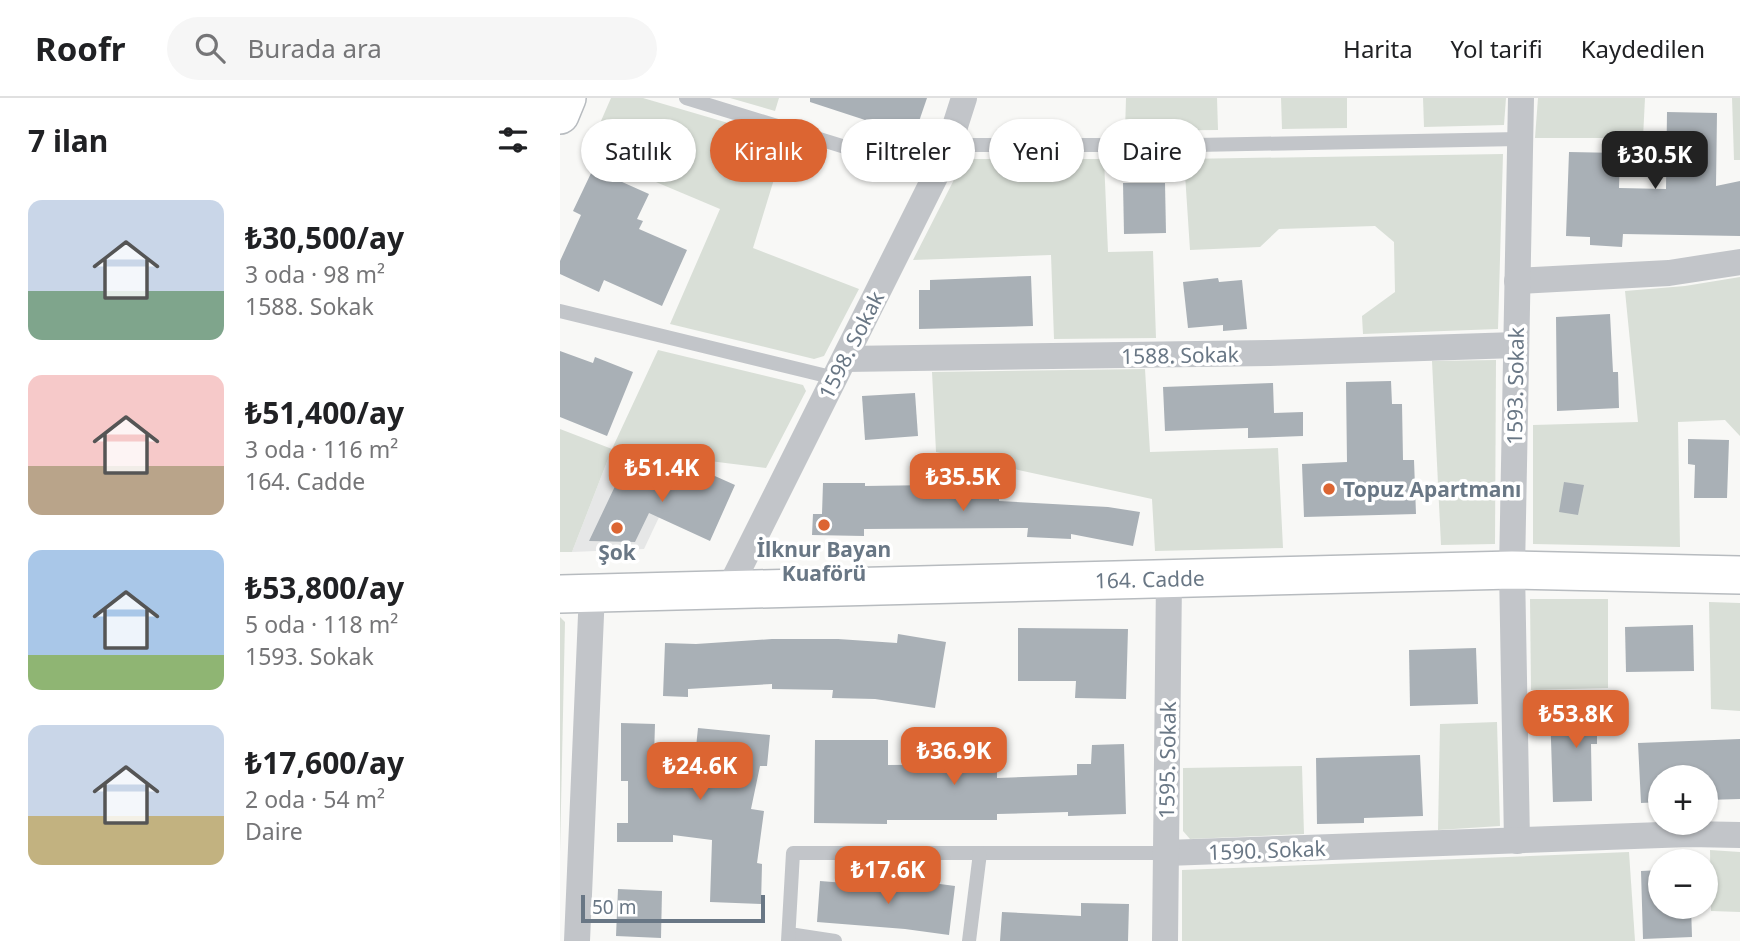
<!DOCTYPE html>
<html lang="tr">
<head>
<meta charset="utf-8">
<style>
  body { margin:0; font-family:"Noto Sans",sans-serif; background:#f6f6f6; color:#202124; height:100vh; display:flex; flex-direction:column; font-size:26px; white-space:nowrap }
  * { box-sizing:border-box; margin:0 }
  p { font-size:23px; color:#757577 }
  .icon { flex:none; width:38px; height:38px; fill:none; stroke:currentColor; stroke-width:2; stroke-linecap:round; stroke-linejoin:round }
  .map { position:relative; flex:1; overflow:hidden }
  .drawer { display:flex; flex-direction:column; background:#fff; width:560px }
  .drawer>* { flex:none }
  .guide { position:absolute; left:21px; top:21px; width:665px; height:63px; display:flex; gap:14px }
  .tools { position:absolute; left:1088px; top:667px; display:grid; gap:14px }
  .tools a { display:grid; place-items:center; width:70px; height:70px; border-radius:50%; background:#fff; box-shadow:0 2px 5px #0004; font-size:35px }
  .scale { position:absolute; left:21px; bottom:18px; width:184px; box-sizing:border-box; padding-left:7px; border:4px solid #697785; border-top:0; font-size:19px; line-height:24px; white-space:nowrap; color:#697785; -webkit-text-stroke:5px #fff; paint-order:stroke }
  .price { position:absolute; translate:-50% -60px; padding:0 16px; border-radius:14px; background:#dc6532; color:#fff; font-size:23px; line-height:46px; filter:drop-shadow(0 2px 4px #0008) }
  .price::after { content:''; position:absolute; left:50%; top:42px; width:21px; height:16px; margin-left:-10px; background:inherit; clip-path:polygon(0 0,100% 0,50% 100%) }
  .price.active { background:#222; color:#fff }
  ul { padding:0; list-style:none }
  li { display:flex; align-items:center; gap:21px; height:175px; padding:0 28px }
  li span { display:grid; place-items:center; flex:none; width:196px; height:140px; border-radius:14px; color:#555 }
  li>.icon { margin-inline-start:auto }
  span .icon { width:84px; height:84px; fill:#fffc; stroke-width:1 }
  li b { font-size:30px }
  h2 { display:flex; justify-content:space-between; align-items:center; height:84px; padding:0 28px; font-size:30px }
  .tag { padding:0 24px; border-radius:32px; background:#fff; box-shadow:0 2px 5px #0004; font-size:24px; line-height:63px }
  .tag.active { background:#dc6532; color:#fff }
  header { display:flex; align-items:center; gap:42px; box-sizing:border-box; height:98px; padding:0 35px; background:#fff; border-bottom:2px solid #e0e0e0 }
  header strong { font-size:33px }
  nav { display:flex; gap:38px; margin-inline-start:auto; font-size:24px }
  .search { width:490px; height:63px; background:#f6f6f6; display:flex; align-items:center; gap:18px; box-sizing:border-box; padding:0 24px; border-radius:38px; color:#757577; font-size:26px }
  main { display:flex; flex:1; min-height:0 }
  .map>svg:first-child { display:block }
  .built { fill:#e6e7e7 }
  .green { fill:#d9dfd7 }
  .building { fill:#a9b0b6 }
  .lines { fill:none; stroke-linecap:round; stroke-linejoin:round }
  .secondary-casing { stroke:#b7bbbf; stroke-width:40 }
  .lane { stroke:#c2c5c9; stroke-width:14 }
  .street { stroke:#c2c5c9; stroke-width:26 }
  .secondary { stroke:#fff; stroke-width:37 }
  .poi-dot { fill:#dc6532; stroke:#fff; stroke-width:2.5 }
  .labels { text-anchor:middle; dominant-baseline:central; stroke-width:7; stroke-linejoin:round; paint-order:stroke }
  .street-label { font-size:21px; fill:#697785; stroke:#fff }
  .poi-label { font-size:21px; font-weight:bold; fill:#697785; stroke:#fff }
</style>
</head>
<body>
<header>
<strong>Roofr</strong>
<div class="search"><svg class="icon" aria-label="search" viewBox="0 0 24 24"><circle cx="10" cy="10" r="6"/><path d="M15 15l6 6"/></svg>Burada ara</div>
<nav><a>Harita</a><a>Yol tarifi</a><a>Kaydedilen</a></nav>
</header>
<main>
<section class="drawer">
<h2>7 ilan<svg class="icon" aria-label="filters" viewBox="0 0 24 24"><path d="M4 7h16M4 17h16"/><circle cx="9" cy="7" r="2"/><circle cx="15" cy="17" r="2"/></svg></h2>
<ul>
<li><span style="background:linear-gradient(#c9d6e8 65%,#7fa58c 0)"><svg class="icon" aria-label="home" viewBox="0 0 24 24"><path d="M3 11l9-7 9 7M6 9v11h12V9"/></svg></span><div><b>₺30,500/ay</b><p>3 oda · 98 m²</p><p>1588. Sokak</p></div></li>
<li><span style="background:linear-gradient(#f6c9c9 65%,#b9a48a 0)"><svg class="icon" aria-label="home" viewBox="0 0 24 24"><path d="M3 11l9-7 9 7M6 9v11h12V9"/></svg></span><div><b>₺51,400/ay</b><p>3 oda · 116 m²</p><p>164. Cadde</p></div></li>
<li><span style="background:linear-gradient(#a9c7e8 75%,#8fb573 0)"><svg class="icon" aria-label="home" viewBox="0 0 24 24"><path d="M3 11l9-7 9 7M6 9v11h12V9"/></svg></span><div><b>₺53,800/ay</b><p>5 oda · 118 m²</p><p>1593. Sokak</p></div></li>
<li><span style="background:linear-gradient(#c9d6e8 65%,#c2b280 0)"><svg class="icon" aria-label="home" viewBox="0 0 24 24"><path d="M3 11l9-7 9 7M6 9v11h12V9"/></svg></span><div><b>₺17,600/ay</b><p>2 oda · 54 m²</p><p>Daire</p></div></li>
</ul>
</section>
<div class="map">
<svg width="1180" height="843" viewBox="0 0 1180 843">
  <rect width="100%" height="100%" fill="#f8f8f6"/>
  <polygon class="built" points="52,351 127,360 84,451 12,454"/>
  <g class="green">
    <polygon points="51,0 83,0 226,42 193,150 299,191 264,258 254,261 110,226 160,111 27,55"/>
    <polygon points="170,0 219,0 215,13"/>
    <polygon points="566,0 657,0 658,32 565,33"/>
    <polygon points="721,0 787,0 787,30 722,31"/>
    <polygon points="863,0 946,0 944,27 864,29"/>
    <polygon points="978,0 1085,0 1083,40 975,40"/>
    <polygon points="1172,0 1180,0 1180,62 1174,62"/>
    <polygon points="943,56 938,231 803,236 802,218 835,194 834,144 815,128 719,131 700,149 630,152 624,61"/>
    <polygon points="411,61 544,61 548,154 593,153 596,240 494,241 491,157 353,162 402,66"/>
    <polygon points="1180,179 1180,346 1180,338 1165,322 1118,324 1120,449 973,446 973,327 1078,324 1065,193 1125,188"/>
    <polygon points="98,252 243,287 246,293 206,370 52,351 12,454 0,454 0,331 52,351"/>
    <polygon points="936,262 935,446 881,447 872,263"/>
    <polygon points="585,271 590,354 718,350 723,450 595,453 592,401 376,354 372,274"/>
    <polygon points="970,501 1048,501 1048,590 971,592"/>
    <polygon points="1149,504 1180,505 1180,613 1151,611"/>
    <polygon points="0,519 5,524 0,754"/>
    <polygon points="937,624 940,728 878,732 880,626"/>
    <polygon points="742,668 744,736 630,741 623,733 623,670"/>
    <polygon points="1150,752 1180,754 1180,814 1151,813"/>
    <polygon points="1069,754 1075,843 622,843 622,772"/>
  </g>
  <g class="building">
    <polygon points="250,0 367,0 354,38 250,4"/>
    <polygon points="1107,14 1157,15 1156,88 1180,83 1180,138 1063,136 1062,149 1030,147 1030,139 1006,138 1009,54 1060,55 1059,90 1106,91"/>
    <polygon points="33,71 89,96 77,121 83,123 79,131 127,152 102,208 44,182 39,194 0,176 0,163 21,117 13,113"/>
    <polygon points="563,85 605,85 606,135 564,136"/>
    <polygon points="471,178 473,228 359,231 359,192 370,192 370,182"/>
    <polygon points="658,180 659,184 682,182 687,231 663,233 663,227 628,230 623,184"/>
    <polygon points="1050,216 1053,274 1058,274 1059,310 997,313 996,219"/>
    <polygon points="0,253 33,265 35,259 73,274 47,338 0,319"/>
    <polygon points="831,283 832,306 842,306 843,362 854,362 856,416 744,419 742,366 787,364 786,284"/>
    <polygon points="713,285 714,315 743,314 743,338 688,340 688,330 605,333 603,289"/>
    <polygon points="355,295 358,338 305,342 302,298"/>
    <polygon points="1128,341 1169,342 1167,400 1134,400 1135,367 1128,366"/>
    <polygon points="67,363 127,390 137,370 175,387 150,443 89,415 75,444 29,443"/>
    <polygon points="1004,384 1024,387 1018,417 999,414"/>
    <polygon points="263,385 305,385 305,388 439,386 439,403 548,409 580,414 573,448 511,436 511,441 467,439 468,430 304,431 304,438 252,437 253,416 262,416"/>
    <polygon points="1133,527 1134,573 1066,574 1065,529"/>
    <polygon points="458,530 568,531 566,601 515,600 516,583 458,583"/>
    <polygon points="338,536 386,544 375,610 315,601 272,600 273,592 212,591 212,586 128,591 128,599 103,598 105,545 136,546 212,541 278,541 337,545"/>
    <polygon points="916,550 918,606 850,608 849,552"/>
    <polygon points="1053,609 1054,633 1037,634 1037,646 1031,646 1032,703 993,704 990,611"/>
    <polygon points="61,625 95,626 94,659 135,659 138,630 210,637 207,668 200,668 191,711 204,713 197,765 202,766 201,806 150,804 152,742 113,737 113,744 57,744 57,725 68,725 68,683 61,683"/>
    <polygon points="1180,641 1180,701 1146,702 1146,679 1101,679 1101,704 1081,705 1078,645"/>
    <polygon points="255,642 328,642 328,667 437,666 437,680 517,677 517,666 531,666 532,647 564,646 566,716 508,718 508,714 437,716 437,722 327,722 327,726 254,725"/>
    <polygon points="860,657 863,718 804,720 804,725 757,726 756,660"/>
    <polygon points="1101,772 1101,808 1131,808 1132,839 1083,841 1081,773"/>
    <polygon points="350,782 395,788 389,837 345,831 257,824 260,783 349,790"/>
    <polygon points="58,791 102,793 101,840 56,838"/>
    <polygon points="521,805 569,806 568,843 440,843 442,814 521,818"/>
  </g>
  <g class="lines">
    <g class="secondary-casing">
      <g id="secondary">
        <polyline points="0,17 7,0"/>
        <path id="s1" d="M0,496L952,472L1180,477"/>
      </g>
    </g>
    <g class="lane">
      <polyline points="126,0 376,77"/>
      <polyline points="389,47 636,47 959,41"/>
      <polyline points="0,213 275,280"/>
      <polyline points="229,836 275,843"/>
      <polyline points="228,843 233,755 606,755"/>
      <polyline points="409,843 420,755"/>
    </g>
    <g class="street">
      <polyline points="957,183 1109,175 1180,164"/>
      <polyline points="285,261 709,255 956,247"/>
      <polyline points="169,491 376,77 389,47 404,0"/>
      <polyline points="957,743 952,472 961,0"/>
      <polyline points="606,755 1129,736 1180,737"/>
      <polyline points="17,843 32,494"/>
      <polyline points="605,843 609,481"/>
    </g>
    <use href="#secondary" class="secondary"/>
  </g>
  <g class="poi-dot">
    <circle cx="769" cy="391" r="7"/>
    <circle cx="264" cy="427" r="7"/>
    <circle cx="57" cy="430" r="7"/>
  </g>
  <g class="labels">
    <g class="street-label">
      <text transform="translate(291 247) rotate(-63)">1598. Sokak</text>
      <text transform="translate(620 257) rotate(-1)">1588. Sokak</text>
      <text transform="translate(955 288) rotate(-89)">1593. Sokak</text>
      <text stroke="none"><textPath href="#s1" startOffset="590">164. Cadde</textPath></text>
      <text transform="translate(607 662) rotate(-89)">1595. Sokak</text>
      <text transform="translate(707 752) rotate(-2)">1590. Sokak</text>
    </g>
    <g class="poi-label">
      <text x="783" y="391" text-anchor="start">Topuz Apartmanı</text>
      <text x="264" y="451">İlknur Bayan<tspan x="264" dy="24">Kuaförü</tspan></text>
      <text x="57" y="454">Şok</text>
    </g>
  </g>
</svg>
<div class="tools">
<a>+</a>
<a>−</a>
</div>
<div class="scale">50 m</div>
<b class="price active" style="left:1095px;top:93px">₺30.5K</b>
<b class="price" style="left:102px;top:406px">₺51.4K</b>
<b class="price" style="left:403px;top:415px">₺35.5K</b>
<b class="price" style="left:1016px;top:652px">₺53.8K</b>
<b class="price" style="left:394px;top:689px">₺36.9K</b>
<b class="price" style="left:140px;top:704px">₺24.6K</b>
<b class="price" style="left:328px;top:808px">₺17.6K</b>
<div class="guide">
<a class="tag">Satılık</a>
<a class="tag active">Kiralık</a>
<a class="tag">Filtreler</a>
<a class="tag">Yeni</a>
<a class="tag">Daire</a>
</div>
</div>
</main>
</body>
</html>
